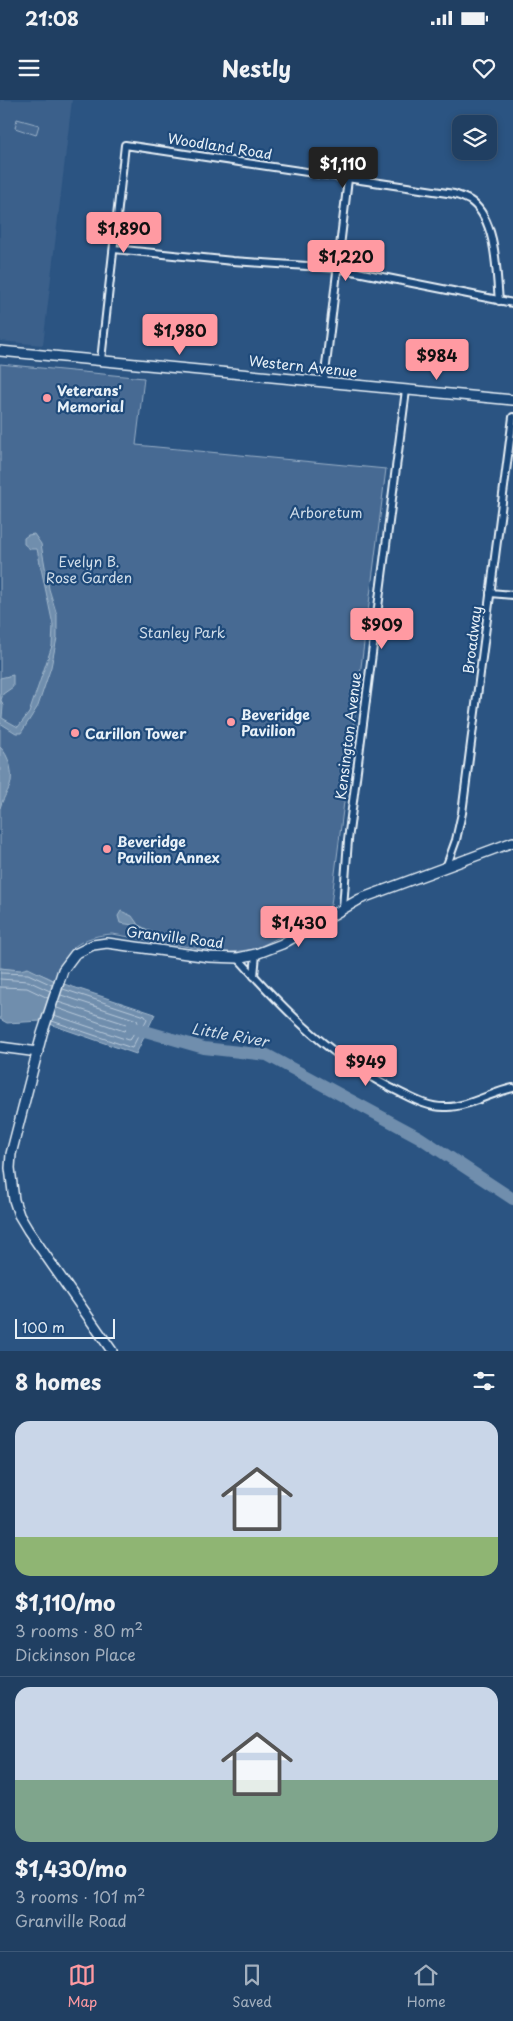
<!DOCTYPE html>
<html lang="en">
<head>
<meta charset="utf-8">
<style>
  body { margin:0; font-family:"Playpen Sans",sans-serif; background:#2d4a6b; color:#f1f3f6; height:100vh; display:flex; flex-direction:column; font-size:19px; white-space:nowrap }
  * { box-sizing:border-box; margin:0 }
  p { font-size:16px; color:#a2afbe }
  .icon { flex:none; width:28px; height:28px; fill:none; stroke:currentColor; stroke-width:2; stroke-linecap:round; stroke-linejoin:round }
  .map { position:relative; height:1251px; overflow:hidden }
  .panel { display:flex; flex-direction:column; background:#203f62; flex:1 }
  .panel>* { flex:none }
  .controls { position:absolute; left:452px; top:15px; display:grid; gap:10px }
  .controls a { display:grid; place-items:center; width:45px; height:45px; border-radius:10px; background:#203f62; box-shadow:0 2px 8px #0003,0 0 0 1px #3d5877; font-size:25px }
  .scale { position:absolute; left:15px; bottom:12px; width:100px; box-sizing:border-box; padding-left:5px; border:2px solid #e8f1f8; border-top:0; font-size:14px; line-height:18px; white-space:nowrap; color:#e8f1f8; -webkit-text-stroke:4px #1f4a7a; paint-order:stroke }
  .price { position:absolute; translate:-50% -42px; padding:0 11px; border-radius:5px; background:#ff9aa2; color:#111; font-size:16px; line-height:32px; filter:drop-shadow(0 1px 2px #0008) }
  .price::after { content:''; position:absolute; left:50%; top:30px; width:15px; height:11px; margin-left:-8px; background:inherit; clip-path:polygon(0 0,100% 0,50% 100%) }
  .price.selected { background:#222; color:#fff }
  ul { padding:0; list-style:none }
  li { display:grid; align-content:center; gap:10px; height:265px; padding:0 15px }
  li+li { border-top:1px solid #3d5877 }
  li span { display:grid; place-items:center; height:155px; border-radius:15px; color:#555 }
  li>.icon { margin-inline-start:auto }
  span .icon { width:90px; height:90px; fill:#fffc; stroke-width:1 }
  li b { font-size:21px }
  h2 { display:flex; justify-content:space-between; align-items:center; height:60px; padding:0 15px; font-size:21px }
  .status { display:flex; justify-content:space-between; align-items:center; height:35px; padding:0 25px; background:#203f62; direction:ltr }
  .status svg { height:14px; fill:currentColor }
  header { display:flex; justify-content:space-between; align-items:center; height:65px; padding:0 15px; background:#203f62; font-size:22px; font-weight:700 }
  .dock { display:flex; justify-content:space-around; align-items:center; height:70px; border-top:1px solid #3d5877; background:#203f62; font-size:14px; color:#a2afbe }
  .dock a { display:grid; justify-items:center; gap:2px }
  .dock .selected { color:#ff9aa2 }
  .map>svg:first-child { display:block }
  .built { fill:#3a608b }
  .green { fill:#476b93; stroke:#98aec6 }
  .water { fill:#708ead; stroke:#a0b6cb }
  .lines { fill:none; stroke-linecap:round; stroke-linejoin:round }
  .shore { stroke:#b8c9da; stroke-width:1 }
  .stream { stroke:#a0b6cb; stroke-width:2 }
  .river { stroke:#708ead; stroke-width:12 }
  .street-casing { stroke:#e8f1f8; stroke-width:10 }
  .secondary-casing { stroke:#e8f1f8; stroke-width:12 }
  .street { stroke:#1f4a7a; stroke-width:6 }
  .secondary { stroke:#1f4a7a; stroke-width:9 }
  .poi-dot { fill:#ff9aa2; stroke:#1f4a7a; stroke-width:2 }
  .labels { text-anchor:middle; dominant-baseline:central; stroke-width:4.5; stroke-linejoin:round; paint-order:stroke }
  .street-label { font-size:14px; fill:#e8f1f8; stroke:#1f4a7a }
  .poi-label { font-size:14px; font-weight:bold; fill:#e8f1f8; stroke:#1f4a7a; text-anchor:start }
  .park-label { font-size:14px; fill:#d0dde9; stroke:#1f4a7a }
  .water-label { font-size:15px; font-style:italic; fill:#d0dde9; stroke:#1f4a7a }
</style>
</head>
<body>
<div class="status"><b>21:08</b><svg viewBox="0 0 49 12"><path d="M0 12V9h3v3zM5 12V6h3v6zM10 12V3h3v9zM15 12V0h3v12zM26 1h20v11H26zM47 4h2v5h-2z"/></svg></div>
<header><svg class="icon" aria-label="menu" viewBox="0 0 24 24"><path d="M4 6h16M4 12h16M4 18h16"/></svg>Nestly<svg class="icon" aria-label="heart" viewBox="0 0 24 24"><path d="M12 20l-8-8c-3-5 5-10 8-4 3-6 11-1 8 4z"/></svg></header>
<div class="map">
<svg width="513" height="1251" viewBox="0 0 513 1251">
  <rect width="100%" height="100%" fill="#2b5482"/>
  <filter id="ink" filterUnits="userSpaceOnUse"><feTurbulence type="fractalNoise" baseFrequency=".02" numOctaves="2"/><feDisplacementMap in="SourceGraphic" scale="10" xChannelSelector="R" yChannelSelector="G"/><feConvolveMatrix kernelMatrix="1 2 1 2 8 2 1 2 1" color-interpolation-filters="sRGB"/></filter>
  <g filter="url(#ink)">
    <polygon class="built" points="0,0 72,0 43,245 0,241"/>
    <g class="green">
      <polygon points="17,19 39,25 36,35 15,28"/>
      <path d="M0,264L144,278L136,345L386,369L331,805L288,833L255,849L225,853L112,834C98,835 86,838 74,847L71,858L67,856L59,868L55,881C37,870 20,871 0,868Z"/>
    </g>
    <g class="water">
      <polygon points="34,434 41,444 49,489 57,515 57,538 51,567 38,606 21,633 16,633 0,623 0,578 13,575 13,587 3,594 1,600 3,606 2,618 18,627 29,613 52,546 53,525 37,449 30,449 24,444 24,438 28,435"/>
      <path d="M0,647C9,655 14,674 10,686C7,693 2,700 0,708Z"/>
      <polygon points="121,811 132,816 139,826 120,823 118,816"/>
      <polygon points="0,868 20,870 28,868 55,881 155,914 136,954 41,921 7,923 0,919"/>
    </g>
    <g class="lines">
      <g class="shore">
        <polyline points="0,873 28,874 52,885"/>
        <polyline points="0,879 28,881 50,891"/>
        <polyline points="0,887 27,888 48,898"/>
        <polyline points="57,908 124,931 128,927 126,924 58,902"/>
        <polyline points="54,915 128,940 131,939 138,923 137,920 61,895"/>
        <polyline points="52,921 132,948 147,919 145,916 63,889"/>
      </g>
      <polyline class="stream" points="139,826 152,833 162,843"/>
      <polyline class="river" points="131,927 204,948 267,955 419,1037 513,1099"/>
      <g class="street-casing">
        <g id="street">
          <polyline points="114,149 233,161 337,168 513,203"/>
          <path d="M101,260L125,45L454,94C459,96 467,98 472,102C497,122 496,171 499,201"/>
          <polyline points="324,282 348,79"/>
          <polyline points="490,493 513,495"/>
          <polyline points="447,765 456,740 462,713 513,317"/>
          <polyline points="343,808 348,740 406,290"/>
          <path d="M238,858C286,912 334,961 401,993C415,1000 430,1008 447,1007C468,1007 492,992 513,988"/>
          <polyline points="254,876 256,854"/>
        </g>
      </g>
      <g class="secondary-casing">
        <g id="secondary">
          <polyline points="0,251 513,300"/>
          <polyline points="0,947 38,952"/>
          <polyline points="112,1251 28,1130 19,1115 14,1100 10,1068 11,1054 42,934 63,870 75,854 93,845 107,843 209,857 238,858 256,854 282,844 360,799 513,742"/>
        </g>
      </g>
      <use href="#street" class="street"/>
      <use href="#secondary" class="secondary"/>
    </g>
  </g>
  <g class="poi-dot">
    <circle cx="47" cy="298" r="5"/>
    <circle cx="231" cy="622" r="5"/>
    <circle cx="75" cy="633" r="5"/>
    <circle cx="107" cy="749" r="5"/>
  </g>
  <g class="labels">
    <g class="street-label">
      <text transform="translate(220 46) rotate(9)">Woodland Road</text>
      <text transform="translate(303 266) rotate(6)">Western Avenue</text>
      <text transform="translate(472 540) rotate(-83)">Broadway</text>
      <text transform="translate(348 636) rotate(-83)">Kensington Avenue</text>
      <text transform="translate(175 837) rotate(7)">Granville Road</text>
    </g>
    <g class="poi-label">
      <text x="57" y="290">Veterans'<tspan x="57" dy="16">Memorial</tspan></text>
      <text x="241" y="614">Beveridge<tspan x="241" dy="16">Pavilion</tspan></text>
      <text x="85" y="633">Carillon Tower</text>
      <text x="117" y="741">Beveridge<tspan x="117" dy="16">Pavilion Annex</tspan></text>
    </g>
    <g class="park-label">
      <text x="326" y="412">Arboretum</text>
      <text x="89" y="461">Evelyn B.<tspan x="89" dy="16">Rose Garden</tspan></text>
      <text x="182" y="532">Stanley Park</text>
    </g>
    <g class="water-label">
      <text transform="translate(230 934) rotate(10)">Little River</text>
    </g>
  </g>
</svg>
<div class="controls">
<a><svg class="icon" aria-label="layers" viewBox="0 0 24 24"><path d="M12 4l9 5-9 5-9-5zM3 14l9 5 9-5"/></svg></a>
</div>
<div class="scale">100 m</div>
<b class="price selected" style="left:343px;top:89px">$1,110</b>
<b class="price" style="left:124px;top:154px">$1,890</b>
<b class="price" style="left:346px;top:182px">$1,220</b>
<b class="price" style="left:180px;top:256px">$1,980</b>
<b class="price" style="left:437px;top:281px">$984</b>
<b class="price" style="left:382px;top:550px">$909</b>
<b class="price" style="left:299px;top:848px">$1,430</b>
<b class="price" style="left:366px;top:987px">$949</b>
</div>
<section class="panel">
<h2>8 homes<svg class="icon" aria-label="filters" viewBox="0 0 24 24"><path d="M4 7h16M4 17h16"/><circle cx="9" cy="7" r="2"/><circle cx="15" cy="17" r="2"/></svg></h2>
<ul>
<li><span style="background:linear-gradient(#c9d6e8 75%,#8fb573 0)"><svg class="icon" aria-label="home" viewBox="0 0 24 24"><path d="M3 11l9-7 9 7M6 9v11h12V9"/></svg></span><div><b>$1,110/mo</b><p>3 rooms · 80 m²</p><p>Dickinson Place</p></div></li>
<li><span style="background:linear-gradient(#c9d6e8 60%,#7fa58c 0)"><svg class="icon" aria-label="home" viewBox="0 0 24 24"><path d="M3 11l9-7 9 7M6 9v11h12V9"/></svg></span><div><b>$1,430/mo</b><p>3 rooms · 101 m²</p><p>Granville Road</p></div></li>
</ul>
</section>
<nav class="dock">
<a class="selected"><svg class="icon" aria-label="map" viewBox="0 0 24 24"><path d="M3 6l6-2 6 2 6-2v14l-6 2-6-2-6 2zM9 4v14M15 6v14"/></svg>Map</a>
<a><svg class="icon" aria-label="saved" viewBox="0 0 24 24"><path d="M7 4h10v16l-5-4-5 4z"/></svg>Saved</a>
<a><svg class="icon" aria-label="home" viewBox="0 0 24 24"><path d="M3 11l9-7 9 7M6 9v11h12V9"/></svg>Home</a>
</nav>
</body>
</html>
